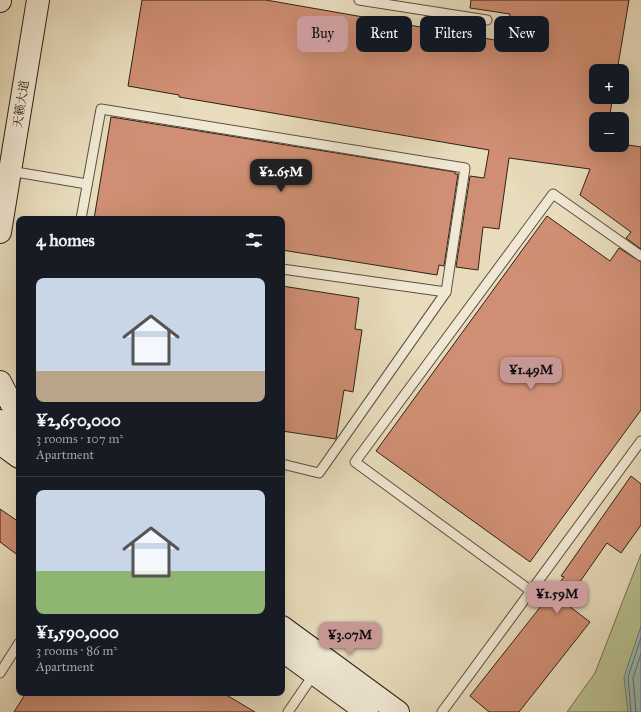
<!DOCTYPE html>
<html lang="en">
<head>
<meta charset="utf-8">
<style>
  body { margin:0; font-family:"IM FELL Great Primer","Noto Serif SC",serif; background:#242831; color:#f1f3f6; height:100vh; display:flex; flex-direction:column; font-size:15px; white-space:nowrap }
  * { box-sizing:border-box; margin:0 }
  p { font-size:13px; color:#9ea1a6 }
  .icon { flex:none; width:22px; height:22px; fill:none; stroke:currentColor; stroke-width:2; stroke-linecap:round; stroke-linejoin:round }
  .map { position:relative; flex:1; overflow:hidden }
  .panel { position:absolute; left:16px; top:216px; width:269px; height:480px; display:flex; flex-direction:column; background:#171b24; border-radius:8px; box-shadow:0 4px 16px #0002 }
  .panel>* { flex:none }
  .top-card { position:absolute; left:297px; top:16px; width:284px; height:36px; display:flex; gap:8px }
  .fabs { position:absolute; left:589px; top:64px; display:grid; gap:8px }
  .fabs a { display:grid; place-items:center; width:40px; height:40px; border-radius:8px; background:#171b24; box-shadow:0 4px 16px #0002; font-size:20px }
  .price { position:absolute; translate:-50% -34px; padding:0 9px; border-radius:8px; background:#c59692; color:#111; font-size:13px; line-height:26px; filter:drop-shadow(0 1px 2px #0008) }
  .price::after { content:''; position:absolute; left:50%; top:24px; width:12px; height:9px; margin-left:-6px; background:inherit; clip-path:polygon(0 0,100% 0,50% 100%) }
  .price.active { background:#222; color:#fff }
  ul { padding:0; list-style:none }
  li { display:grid; align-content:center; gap:8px; height:212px; padding:0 20px }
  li+li { border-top:1px solid #363941 }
  li span { display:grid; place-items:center; height:124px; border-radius:8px; color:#555 }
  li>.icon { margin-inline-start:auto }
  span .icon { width:72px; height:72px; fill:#fffc; stroke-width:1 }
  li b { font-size:17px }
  h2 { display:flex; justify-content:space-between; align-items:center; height:48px; padding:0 20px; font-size:17px }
  .pill { padding:0 14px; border-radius:8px; background:#171b24; box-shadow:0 4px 16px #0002; font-size:14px; line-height:36px }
  .pill.active { background:#c59692; color:#111 }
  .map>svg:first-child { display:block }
  .green { fill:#b8c08f; stroke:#747154 }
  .water { fill:#98bbb5; stroke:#6e7e76 }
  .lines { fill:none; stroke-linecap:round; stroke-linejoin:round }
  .shore { stroke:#646e66; stroke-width:1 }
  .building { fill:#d08f74; stroke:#2f2218 }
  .lane-casing { stroke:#5d5041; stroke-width:11 }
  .secondary-casing { stroke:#2f2218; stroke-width:24 }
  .lane { stroke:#f0e8d3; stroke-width:9 }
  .secondary { stroke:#f0e8d3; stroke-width:22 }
  .labels { text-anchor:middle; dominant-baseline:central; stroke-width:3.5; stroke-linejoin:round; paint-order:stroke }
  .street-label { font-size:12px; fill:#2f2218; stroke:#f0e8d3 }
</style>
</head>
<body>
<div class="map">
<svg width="641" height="712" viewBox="0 0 641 712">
  <rect width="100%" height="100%" fill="#e8dcbc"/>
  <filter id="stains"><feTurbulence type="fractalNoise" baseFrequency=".005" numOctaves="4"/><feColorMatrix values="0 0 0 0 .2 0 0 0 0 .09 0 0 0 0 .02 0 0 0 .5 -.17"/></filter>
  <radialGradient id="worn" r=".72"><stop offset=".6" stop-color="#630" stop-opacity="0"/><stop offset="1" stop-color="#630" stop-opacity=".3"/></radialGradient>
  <polygon class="green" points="641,554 641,712 567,712 595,673"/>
  <polygon class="water" points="641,626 641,712 628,712 624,677"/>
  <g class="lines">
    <g class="shore">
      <polyline points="631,712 628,677 641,638"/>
      <polyline points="636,712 633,678 641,654"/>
    </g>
  </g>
  <g class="building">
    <polygon points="142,0 266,0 506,42 510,14 470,8 471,0 629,0 617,71 596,71 596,97 613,97 609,119 596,119 596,145 622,145 622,144 641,147 641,249 626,238 631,232 580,195 590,169 509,158 499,229 483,227 478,270 456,267 470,176 484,178 489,150 179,97 179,95 128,86"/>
    <polygon points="111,117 455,172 455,174 458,174 444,266 439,265 437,275 282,250 282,219 94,219"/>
    <polygon points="547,216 610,261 619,248 641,262 641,410 530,562 376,451"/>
    <polygon points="282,286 359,298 355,329 362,330 353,392 344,390 336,439 282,431"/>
    <polygon points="631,476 641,484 641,525 621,553 607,543 565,603 590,622 519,712 489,712 470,696 564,577 561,576"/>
    <polygon points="0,509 19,522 19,556 0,542"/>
    <polygon points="26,693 223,693 255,712 14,712"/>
  </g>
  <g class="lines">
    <g class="lane-casing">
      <g id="lane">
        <polyline points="359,0 487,20"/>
        <polyline points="10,171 87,184"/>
        <polyline points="81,219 101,109 465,168 446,292 319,473 282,464"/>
        <polyline points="282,269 446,292"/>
        <polyline points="531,591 355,462 553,194 641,256"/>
        <polyline points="0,673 19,643"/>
        <polyline points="288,712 314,674"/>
        <polyline points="442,712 641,441"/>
      </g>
    </g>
    <g class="secondary-casing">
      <g id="secondary">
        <polyline points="0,1 0,0"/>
        <polyline points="0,232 38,0"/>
        <polyline points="0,382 19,418"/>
        <polyline points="0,421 19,434"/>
        <polyline points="0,443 19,457"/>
        <polyline points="282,627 398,712"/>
        <polyline points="282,650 367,712"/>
      </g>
    </g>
    <use href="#lane" class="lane"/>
    <use href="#secondary" class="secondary"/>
  </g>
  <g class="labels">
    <g class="street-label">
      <text transform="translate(21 104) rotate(-81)">天籁大道</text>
    </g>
  </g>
  <rect width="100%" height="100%" filter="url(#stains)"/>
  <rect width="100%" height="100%" fill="url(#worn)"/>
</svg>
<div class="fabs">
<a>+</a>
<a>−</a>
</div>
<b class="price active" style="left:281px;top:193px">¥2.65M</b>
<b class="price" style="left:531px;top:391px">¥1.49M</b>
<b class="price" style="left:557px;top:615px">¥1.59M</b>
<b class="price" style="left:350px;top:656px">¥3.07M</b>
<div class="top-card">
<a class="pill active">Buy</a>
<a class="pill">Rent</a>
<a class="pill">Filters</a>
<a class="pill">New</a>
</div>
<section class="panel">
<h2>4 homes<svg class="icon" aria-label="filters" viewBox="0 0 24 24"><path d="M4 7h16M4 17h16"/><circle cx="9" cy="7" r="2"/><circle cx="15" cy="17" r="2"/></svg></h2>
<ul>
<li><span style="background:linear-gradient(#c9d6e8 75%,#b9a48a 0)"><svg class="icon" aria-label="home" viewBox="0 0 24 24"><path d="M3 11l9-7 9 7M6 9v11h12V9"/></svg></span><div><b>¥2,650,000</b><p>3 rooms · 107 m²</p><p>Apartment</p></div></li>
<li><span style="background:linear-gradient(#c9d6e8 65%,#8fb573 0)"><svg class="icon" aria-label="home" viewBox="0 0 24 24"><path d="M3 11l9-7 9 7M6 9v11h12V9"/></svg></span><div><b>¥1,590,000</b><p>3 rooms · 86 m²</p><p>Apartment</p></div></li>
</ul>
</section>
</div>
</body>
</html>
